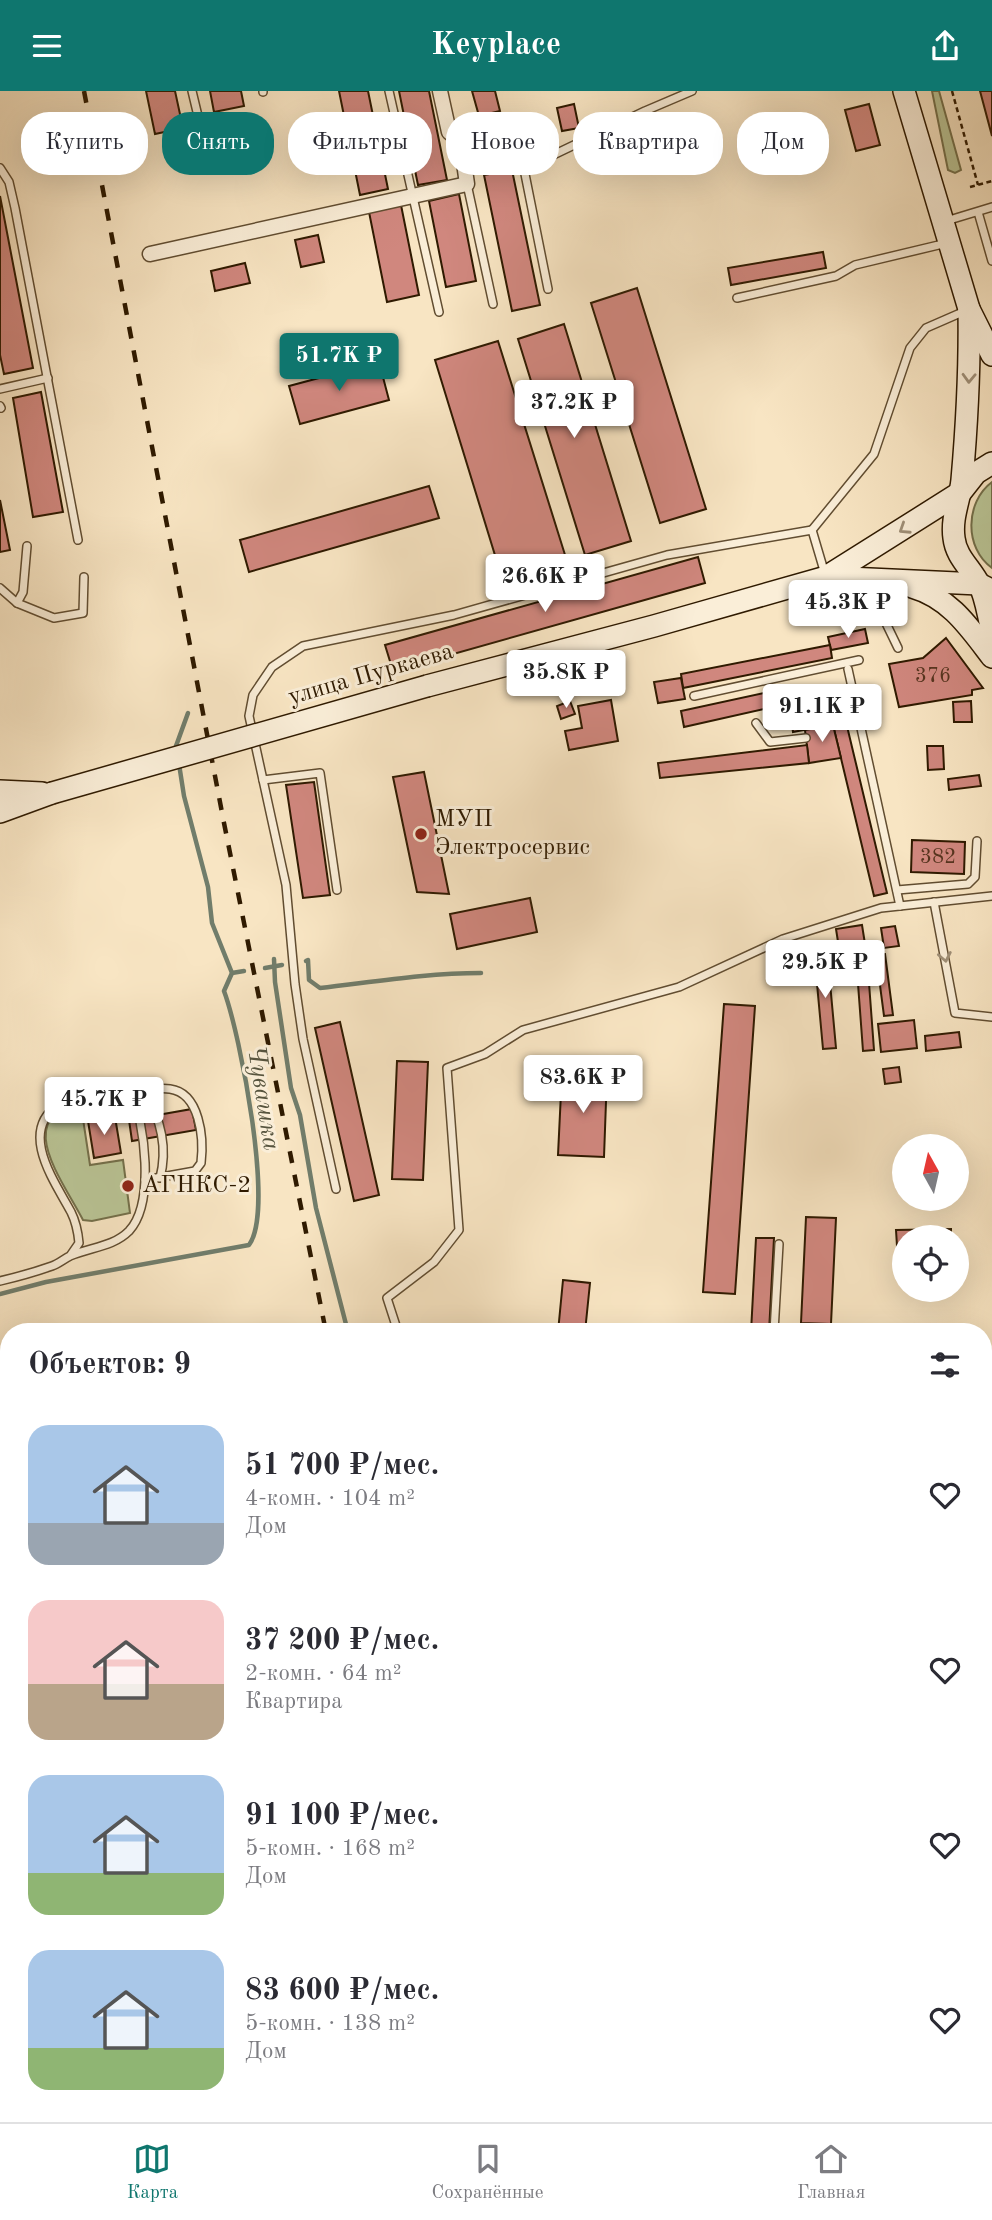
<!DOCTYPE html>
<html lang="ru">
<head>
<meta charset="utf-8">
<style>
  body { margin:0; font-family:"Old Standard TT",serif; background:#f2f2f3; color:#2b2b33; height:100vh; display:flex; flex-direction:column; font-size:26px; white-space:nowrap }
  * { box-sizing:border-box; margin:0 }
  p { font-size:23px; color:#7c7c81 }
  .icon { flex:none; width:38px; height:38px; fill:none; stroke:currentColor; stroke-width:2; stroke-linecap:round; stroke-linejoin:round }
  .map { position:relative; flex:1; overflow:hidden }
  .sheet { position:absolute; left:0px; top:1232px; width:992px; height:800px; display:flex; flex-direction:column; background:#fff; border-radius:28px 28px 0 0; box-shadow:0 7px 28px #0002 }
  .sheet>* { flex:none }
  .hud { position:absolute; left:21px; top:21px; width:950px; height:63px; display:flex; gap:14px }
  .needle { width:46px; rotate:352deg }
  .tools { position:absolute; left:892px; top:1043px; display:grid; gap:14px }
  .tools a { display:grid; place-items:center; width:77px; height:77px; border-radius:50%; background:#fff; box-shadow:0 7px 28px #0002; font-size:35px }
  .price { position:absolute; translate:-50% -60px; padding:0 16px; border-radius:7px; background:#fff; color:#222; font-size:23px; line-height:46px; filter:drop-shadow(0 2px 4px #0008) }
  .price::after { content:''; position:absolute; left:50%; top:42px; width:21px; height:16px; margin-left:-10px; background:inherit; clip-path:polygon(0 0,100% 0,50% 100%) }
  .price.on { background:#0f766e; color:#fff }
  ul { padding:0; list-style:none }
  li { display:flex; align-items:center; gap:21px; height:175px; padding:0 28px }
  li span { display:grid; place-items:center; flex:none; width:196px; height:140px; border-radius:21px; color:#555 }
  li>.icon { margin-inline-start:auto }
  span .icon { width:84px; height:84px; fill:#fffc; stroke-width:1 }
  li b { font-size:30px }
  h2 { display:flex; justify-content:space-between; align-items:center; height:84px; padding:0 28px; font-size:30px }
  .tag { padding:0 24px; border-radius:28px; background:#fff; box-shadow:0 7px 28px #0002; font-size:24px; line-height:63px }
  .tag.on { background:#0f766e; color:#fff }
  header { display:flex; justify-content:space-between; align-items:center; height:91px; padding:0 28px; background:#0f766e; color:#fff; font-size:32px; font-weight:800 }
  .tabs { display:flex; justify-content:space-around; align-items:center; height:98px; border-top:2px solid #e1e1e2; background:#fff; font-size:19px; color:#7c7c81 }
  .tabs a { display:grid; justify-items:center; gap:4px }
  .tabs .on { color:#0f766e }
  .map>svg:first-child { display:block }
  .green { fill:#bac596; stroke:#74704b; stroke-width:2 }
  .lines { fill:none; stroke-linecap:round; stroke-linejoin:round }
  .stream { stroke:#717d6b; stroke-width:4.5 }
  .building { fill:#d0877e; stroke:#2f1a00; stroke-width:2 }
  .lane-casing { stroke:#614d31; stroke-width:10 }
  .street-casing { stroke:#614d31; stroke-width:17 }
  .secondary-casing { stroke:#2f1a00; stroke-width:24 }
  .path { stroke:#2f1a00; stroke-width:2.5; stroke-dasharray:5 3.5; stroke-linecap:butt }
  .lane { stroke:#faeed8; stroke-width:7 }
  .street { stroke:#faeed8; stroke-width:14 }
  .secondary { stroke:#faeed8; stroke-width:21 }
  .rail { stroke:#2f1a00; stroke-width:4.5; stroke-dasharray:12 12; stroke-linecap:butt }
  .secondary-bridge-casing { stroke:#2f1a00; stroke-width:24; stroke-linecap:butt }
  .secondary-bridge { stroke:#faeed8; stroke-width:21 }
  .oneway { stroke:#9f8f77 }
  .poi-dot { fill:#8f2418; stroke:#faeed8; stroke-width:2.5 }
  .labels { text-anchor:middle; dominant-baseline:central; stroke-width:6; stroke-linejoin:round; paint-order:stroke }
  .number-label { font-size:21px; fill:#573520 }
  .street-label { font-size:24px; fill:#2f1a00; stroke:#faeed8 }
  .poi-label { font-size:24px; fill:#2f1a00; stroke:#faeed8; text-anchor:start }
  .water-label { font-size:26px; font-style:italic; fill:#56543e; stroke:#faeed8 }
</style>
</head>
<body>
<header><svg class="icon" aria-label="menu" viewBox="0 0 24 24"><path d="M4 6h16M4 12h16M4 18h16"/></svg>Keyplace<svg class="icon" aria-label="share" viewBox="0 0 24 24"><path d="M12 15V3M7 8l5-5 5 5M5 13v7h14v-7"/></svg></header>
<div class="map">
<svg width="992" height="2031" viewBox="0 0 992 2031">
  <rect width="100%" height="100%" fill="#f8e5c3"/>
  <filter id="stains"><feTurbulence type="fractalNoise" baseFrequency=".00286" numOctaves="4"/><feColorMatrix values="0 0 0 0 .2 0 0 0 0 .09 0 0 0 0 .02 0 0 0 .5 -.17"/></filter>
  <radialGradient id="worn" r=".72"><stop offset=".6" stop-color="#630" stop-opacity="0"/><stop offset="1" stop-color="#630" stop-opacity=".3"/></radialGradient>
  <g class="green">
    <polygon points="932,0 939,0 961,79 955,82 948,79"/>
    <path d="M992,391V477C964,457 965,411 992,391Z"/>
    <path d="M90,1011L105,1016L110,1023L83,1028L90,1074L123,1069L130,1122L92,1130L83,1129C62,1088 7,1020 90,1011Z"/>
  </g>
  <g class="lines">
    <g class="stream">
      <polyline points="177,661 176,655 188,622"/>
      <polyline points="274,868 275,891 291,997 300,1024 316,1117 348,1241"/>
      <path d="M306,870L308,869L309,889L320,897C373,891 426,882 481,882"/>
      <polyline points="265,877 282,874"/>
      <polyline points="232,882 244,880"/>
      <path d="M0,1203L46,1191L249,1154C275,1119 240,943 224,900L232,882L212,832L208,796L184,705L179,673"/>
      <polyline points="0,1429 9,1428"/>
      <polyline points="662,2023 667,2031"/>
    </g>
  </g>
  <g class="building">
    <polygon points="146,0 175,0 183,37 155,43"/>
    <polygon points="210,0 241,0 244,15 214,21"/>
    <polygon points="339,0 368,0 388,98 360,104"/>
    <polygon points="399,0 429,0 447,89 418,94"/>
    <polygon points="472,0 495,0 500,20 479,25"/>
    <polygon points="980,0 992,0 992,45"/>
    <polygon points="574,13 579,37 562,40 557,17"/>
    <polygon points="869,13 880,54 856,60 845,19"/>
    <polygon points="478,27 480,40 468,43 465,30"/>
    <polygon points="512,79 540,214 512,220 484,84"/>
    <polygon points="459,103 476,190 446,196 429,110"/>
    <polygon points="0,105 33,277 4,283 0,264"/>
    <polygon points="401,114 419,204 387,211 369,121"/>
    <polygon points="318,144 324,171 301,176 295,149"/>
    <polygon points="823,161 826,177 731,194 728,177"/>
    <polygon points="245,172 250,192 215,200 211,180"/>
    <polygon points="637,197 706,418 660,432 591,212"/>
    <polygon points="564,233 631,450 585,464 518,248"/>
    <polygon points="498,250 566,467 502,487 435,269"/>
    <polygon points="379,271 389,309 300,333 289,295"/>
    <polygon points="41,301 63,421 33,426 13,307"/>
    <polygon points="429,395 439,427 249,481 240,449"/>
    <polygon points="0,409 10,459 0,461"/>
    <polygon points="698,466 705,492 393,580 385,554"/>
    <polygon points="865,538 868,552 831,559 828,546"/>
    <polygon points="946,547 983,597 972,599 972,604 899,616 889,573 923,567"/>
    <polygon points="830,554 832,567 683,597 681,583"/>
    <polygon points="681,587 685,608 658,612 654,591"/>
    <polygon points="773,600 777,615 684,636 681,620"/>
    <polygon points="611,609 618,650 569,659 565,640 582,637 578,615"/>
    <polygon points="570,610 575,623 561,628 557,615"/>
    <polygon points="971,610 972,631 954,631 953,611"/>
    <polygon points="852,615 855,629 793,641 791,627"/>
    <polygon points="846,631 887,802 874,805 833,634"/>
    <polygon points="833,634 841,667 809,672 805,639"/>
    <polygon points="807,654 809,672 660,687 658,672"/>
    <polygon points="927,655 943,655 944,678 928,679"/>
    <polygon points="424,681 449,803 417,801 393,686"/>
    <polygon points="979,684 981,695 949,699 948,688"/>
    <polygon points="314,691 330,804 303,807 286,694"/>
    <polygon points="912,749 965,751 964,783 911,781"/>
    <polygon points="530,807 537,841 457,858 450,823"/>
    <polygon points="862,834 865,853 839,857 836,838"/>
    <polygon points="895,835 899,855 884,857 881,837"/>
    <polygon points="827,859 836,957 823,958 814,860"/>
    <polygon points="885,863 893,924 884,925 876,864"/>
    <polygon points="867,865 874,959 863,960 856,866"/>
    <polygon points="724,913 755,915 735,1203 703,1201"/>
    <polygon points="914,929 917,957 881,961 878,933"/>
    <polygon points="340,931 379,1104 354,1110 315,937"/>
    <polygon points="959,941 961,956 926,960 925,945"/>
    <polygon points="397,970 428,971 423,1089 392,1088"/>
    <polygon points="899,976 901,991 885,993 883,978"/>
    <polygon points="562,981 607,983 604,1066 558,1064"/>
    <polygon points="192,1018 196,1039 132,1050 129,1029"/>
    <polygon points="115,1026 121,1062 94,1067 88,1030"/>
    <polygon points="806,1126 836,1127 831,1233 801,1232"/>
    <polygon points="951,1138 951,1146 905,1146 905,1155 897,1155 896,1139"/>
    <polygon points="756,1147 774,1147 769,1241 751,1241"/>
    <polygon points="563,1189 590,1192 585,1241 558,1241"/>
    <polygon points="9,1462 9,1510 0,1511 0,1463"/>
    <polygon points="9,1742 9,1798 6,1800 0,1791 0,1748"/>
    <polygon points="280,2023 296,2023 299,2031 262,2031"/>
    <polygon points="795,2023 808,2023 812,2031 780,2031"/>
  </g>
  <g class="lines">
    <g class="lane-casing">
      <g id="lane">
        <polyline points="192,0 198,25"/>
        <polyline points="263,0 263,1"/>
        <polyline points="389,0 439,221"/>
        <polyline points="462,51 524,78 645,20 692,0"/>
        <polyline points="0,77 9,91 15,117 78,449"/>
        <polyline points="524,78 548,198"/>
        <polyline points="467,93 493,213"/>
        <polyline points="978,121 992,170"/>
        <polyline points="946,130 992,116"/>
        <polyline points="737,207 836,185 855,174 947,152"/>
        <polyline points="0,298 48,287"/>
        <polyline points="0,315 1,317"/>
        <polyline points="825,483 812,439 874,363 910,257 926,237 965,220"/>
        <polyline points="0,497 17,512 54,527 83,522 84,486"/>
        <polyline points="17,512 23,501 27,455"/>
        <polyline points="884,528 898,557"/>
        <polyline points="848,578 900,815"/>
        <polyline points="694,605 859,569"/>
        <polyline points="756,632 770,651 806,647"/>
        <polyline points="263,689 320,682 337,799"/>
        <polyline points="897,799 968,793 975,786 977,750"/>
        <polyline points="934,811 955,922 992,926"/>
        <path d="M131,1000C144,1000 157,996 170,998C200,1002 204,1047 201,1072L195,1080L145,1089"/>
        <path d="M144,1000C160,1026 168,1056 160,1087"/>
        <polyline points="336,1098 303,948 295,893 286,794 249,625 253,604 272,576 303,555 454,524 667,464 812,439"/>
        <path d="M0,1190C17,1186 35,1181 52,1175C58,1173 64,1168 70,1165C91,1156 113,1156 129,1140C155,1112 145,1033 131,1000C105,997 80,999 58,1014C18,1041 55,1091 71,1121C76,1131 78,1141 79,1152L70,1165"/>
        <polyline points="398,1241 387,1207 434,1171 459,1139 447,977 485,963 523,939 679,896 783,848 881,817 992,805"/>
        <polyline points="774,1241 779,1153"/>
        <polyline points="984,1383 992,1381"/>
        <polyline points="0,1526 9,1525"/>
        <polyline points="0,1637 9,1633"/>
        <polyline points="984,1700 992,1700"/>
        <polyline points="0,1830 9,1825"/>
        <polyline points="762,2023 767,2031"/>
        <polyline points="819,2023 823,2031"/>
        <polyline points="878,2031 878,2023"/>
        <polyline points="948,2031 948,2023"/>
      </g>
    </g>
    <g class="street-casing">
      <g id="street">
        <polyline points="150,163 467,93 461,51 449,41 440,0"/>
        <polyline points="0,1946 9,1940"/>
        <polyline points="443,2023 451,2031"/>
      </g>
    </g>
    <g class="secondary-casing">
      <g id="secondary">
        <polyline points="904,0 969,218 992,264"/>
        <path d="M969,218C970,276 967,332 962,389C960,409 951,426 954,447C956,466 971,477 979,493C986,506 988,525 992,539"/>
        <polyline points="826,486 979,493 987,497"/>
        <path d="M912,496C950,507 969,536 992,566"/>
        <polyline points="427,595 654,535 826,486 961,401 976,382 992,372"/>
        <polyline points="0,700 42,702"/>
        <polyline points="0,721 52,702"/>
        <polyline points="990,2031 992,1940"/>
      </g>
    </g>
    <g class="path">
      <polyline points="952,0 978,94"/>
      <polyline points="970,96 992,90"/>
    </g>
    <use href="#lane" class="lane"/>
    <use href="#street" class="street"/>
    <use href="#secondary" class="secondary"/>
    <g class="rail">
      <polyline points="84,0 224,732 326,1241"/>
      <polyline points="700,2023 705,2031"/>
    </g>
    <g class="secondary-bridge-casing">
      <polyline id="secondary-bridge" points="52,702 427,595"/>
    </g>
    <use href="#secondary-bridge" class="secondary-bridge"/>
  </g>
  <defs><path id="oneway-chevron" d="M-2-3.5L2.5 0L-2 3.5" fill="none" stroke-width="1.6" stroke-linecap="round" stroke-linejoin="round" transform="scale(1.75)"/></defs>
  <g class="oneway">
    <use href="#oneway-chevron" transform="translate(969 287) rotate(92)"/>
    <use href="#oneway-chevron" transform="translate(904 438) rotate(147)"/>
    <use href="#oneway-chevron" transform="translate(945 866) rotate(79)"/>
  </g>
  <g class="poi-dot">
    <circle cx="421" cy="743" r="7"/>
    <circle cx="128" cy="1095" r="7"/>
  </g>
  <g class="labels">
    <g class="number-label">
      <text x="933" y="585">376</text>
      <text x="938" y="766">382</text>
    </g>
    <g class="street-label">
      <text transform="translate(371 584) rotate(-16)">улица Пуркаева</text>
    </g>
    <g class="poi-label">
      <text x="435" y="729">МУП<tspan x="435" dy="28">Электросервис</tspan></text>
      <text x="142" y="1095">АГНКС-2</text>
    </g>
    <g class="water-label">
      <text transform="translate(263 1007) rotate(81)">Чувашка</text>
    </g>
  </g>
  <rect width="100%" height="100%" filter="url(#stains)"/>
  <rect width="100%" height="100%" fill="url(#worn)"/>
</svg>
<div class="tools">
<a><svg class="needle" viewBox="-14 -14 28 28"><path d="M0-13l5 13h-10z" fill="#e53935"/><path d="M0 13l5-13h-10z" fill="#7c7c81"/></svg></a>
<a><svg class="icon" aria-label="locate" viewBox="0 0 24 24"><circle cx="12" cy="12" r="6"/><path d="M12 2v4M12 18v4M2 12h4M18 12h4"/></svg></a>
</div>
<b class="price on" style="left:339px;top:302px">51.7K ₽</b>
<b class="price" style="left:574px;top:349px">37.2K ₽</b>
<b class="price" style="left:545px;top:523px">26.6K ₽</b>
<b class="price" style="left:848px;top:549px">45.3K ₽</b>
<b class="price" style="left:566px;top:619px">35.8K ₽</b>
<b class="price" style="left:822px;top:653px">91.1K ₽</b>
<b class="price" style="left:825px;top:909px">29.5K ₽</b>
<b class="price" style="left:583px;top:1024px">83.6K ₽</b>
<b class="price" style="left:104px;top:1046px">45.7K ₽</b>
<div class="hud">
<a class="tag">Купить</a>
<a class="tag on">Снять</a>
<a class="tag">Фильтры</a>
<a class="tag">Новое</a>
<a class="tag">Квартира</a>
<a class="tag">Дом</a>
</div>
<section class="sheet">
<h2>Объектов: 9<svg class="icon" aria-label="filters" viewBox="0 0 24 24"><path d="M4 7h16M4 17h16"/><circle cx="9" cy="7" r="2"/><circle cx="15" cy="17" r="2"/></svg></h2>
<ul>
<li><span style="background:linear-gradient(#a9c7e8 70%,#9aa5b1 0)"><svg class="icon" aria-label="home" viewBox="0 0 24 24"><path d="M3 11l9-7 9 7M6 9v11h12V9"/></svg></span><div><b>51 700 ₽/мес.</b><p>4-комн. · 104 m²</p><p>Дом</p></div><svg class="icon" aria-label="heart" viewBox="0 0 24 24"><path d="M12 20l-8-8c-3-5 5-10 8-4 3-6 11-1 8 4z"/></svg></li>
<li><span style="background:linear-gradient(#f6c9c9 60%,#b9a48a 0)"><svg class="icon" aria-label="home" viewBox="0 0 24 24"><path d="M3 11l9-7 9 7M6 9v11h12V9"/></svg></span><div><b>37 200 ₽/мес.</b><p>2-комн. · 64 m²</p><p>Квартира</p></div><svg class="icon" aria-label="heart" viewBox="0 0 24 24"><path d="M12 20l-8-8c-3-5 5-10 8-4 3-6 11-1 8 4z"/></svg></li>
<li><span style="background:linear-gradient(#a9c7e8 70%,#8fb573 0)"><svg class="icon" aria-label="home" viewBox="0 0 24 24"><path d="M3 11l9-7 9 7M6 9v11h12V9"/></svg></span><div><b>91 100 ₽/мес.</b><p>5-комн. · 168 m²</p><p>Дом</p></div><svg class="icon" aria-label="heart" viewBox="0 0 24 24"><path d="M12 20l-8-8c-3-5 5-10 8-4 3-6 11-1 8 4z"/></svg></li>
<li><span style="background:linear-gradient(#a9c7e8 70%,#8fb573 0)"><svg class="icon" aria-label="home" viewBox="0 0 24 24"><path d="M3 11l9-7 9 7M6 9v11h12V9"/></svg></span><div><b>83 600 ₽/мес.</b><p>5-комн. · 138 m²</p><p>Дом</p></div><svg class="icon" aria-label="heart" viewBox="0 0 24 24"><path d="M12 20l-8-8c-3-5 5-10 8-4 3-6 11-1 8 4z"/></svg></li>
</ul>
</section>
</div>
<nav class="tabs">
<a class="on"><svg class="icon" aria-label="map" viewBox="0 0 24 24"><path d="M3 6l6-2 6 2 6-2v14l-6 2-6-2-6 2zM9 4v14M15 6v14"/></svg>Карта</a>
<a><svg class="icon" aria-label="saved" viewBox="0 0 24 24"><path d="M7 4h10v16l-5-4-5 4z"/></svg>Сохранённые</a>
<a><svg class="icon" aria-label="home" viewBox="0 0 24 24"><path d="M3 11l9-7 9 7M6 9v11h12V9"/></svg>Главная</a>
</nav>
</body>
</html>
